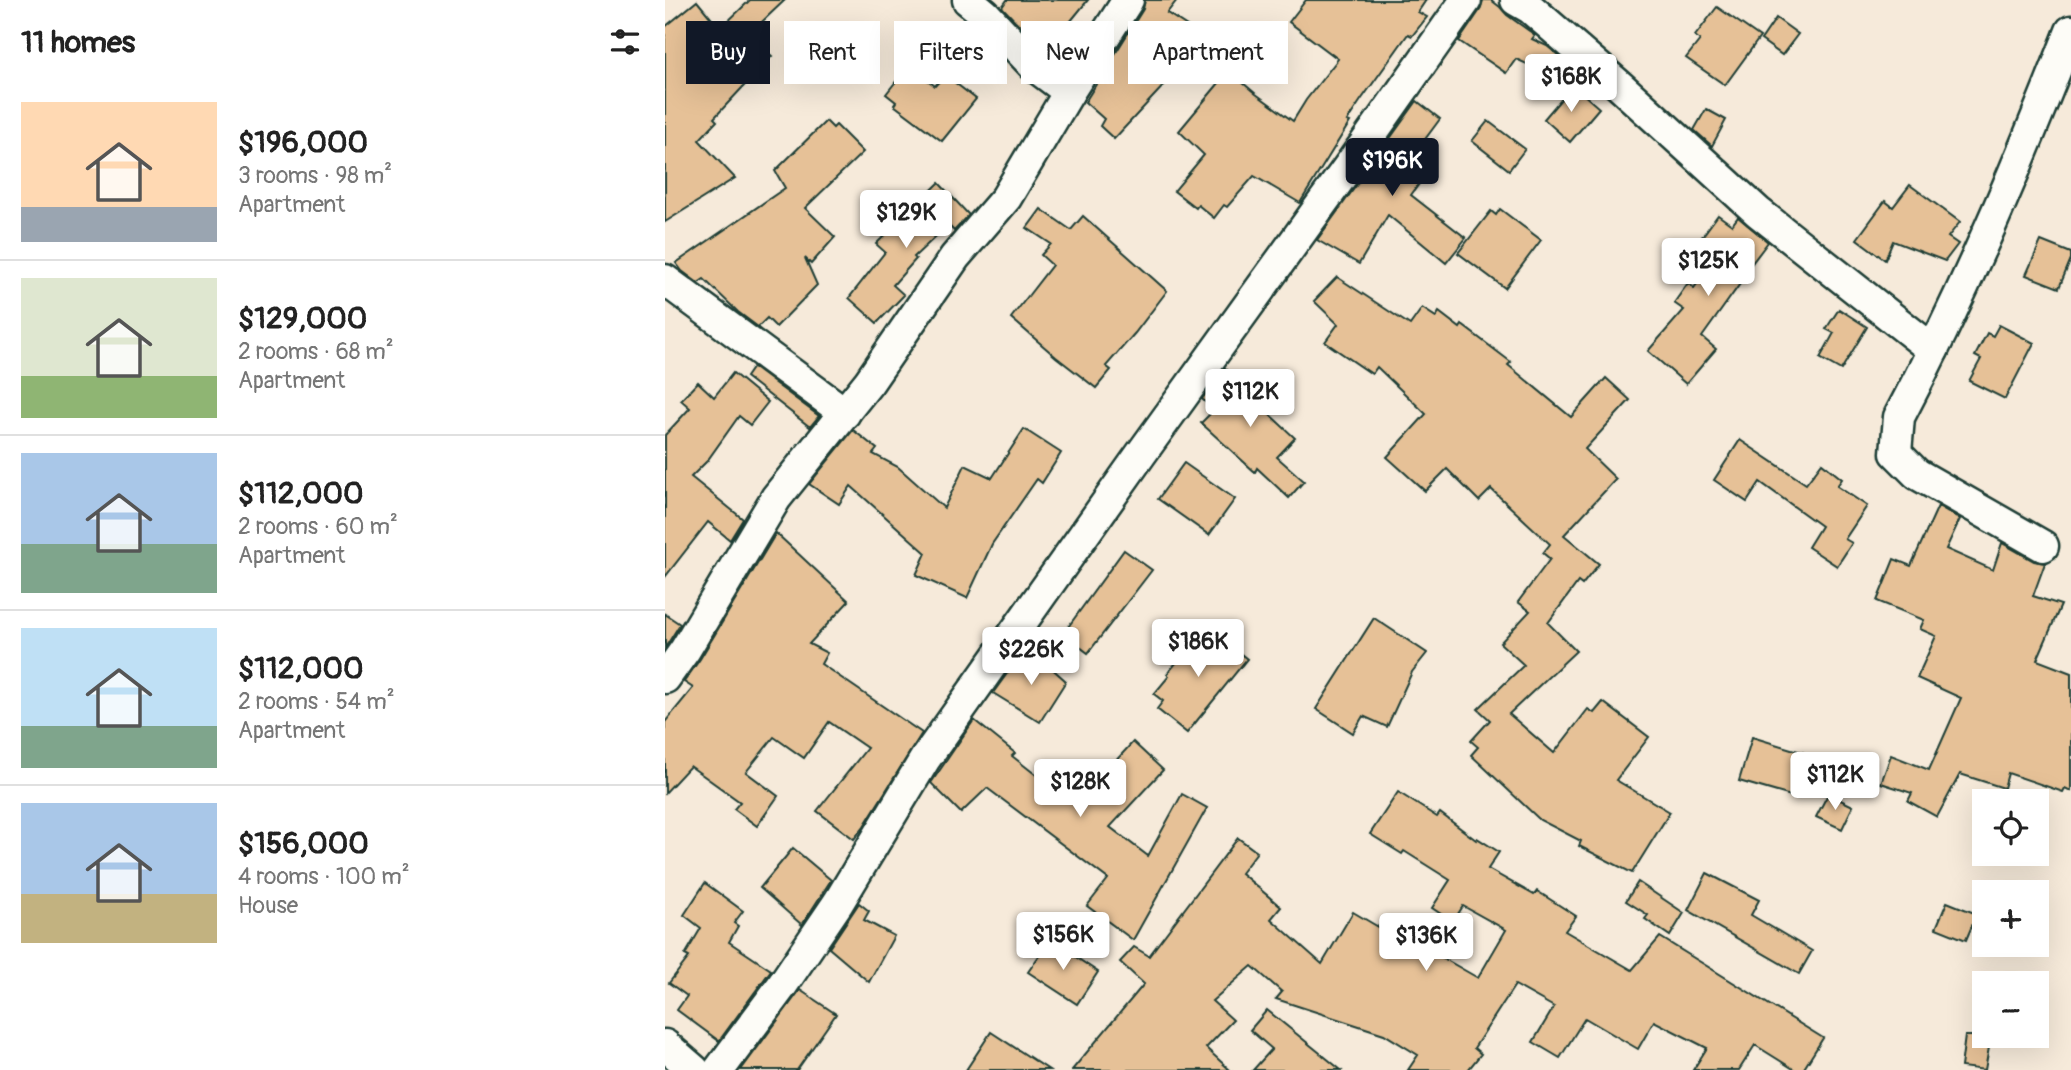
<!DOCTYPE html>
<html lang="en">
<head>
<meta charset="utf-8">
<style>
  body { margin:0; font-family:Pangolin,sans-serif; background:#f2f2f2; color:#222; height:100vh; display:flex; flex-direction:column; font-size:26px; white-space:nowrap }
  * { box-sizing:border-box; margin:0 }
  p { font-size:23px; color:#767676 }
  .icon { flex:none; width:38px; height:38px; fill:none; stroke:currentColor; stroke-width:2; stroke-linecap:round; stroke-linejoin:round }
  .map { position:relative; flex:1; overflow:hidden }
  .details { display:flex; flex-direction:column; background:#fff; width:665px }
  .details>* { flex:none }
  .banner { position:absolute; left:21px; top:21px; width:665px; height:63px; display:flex; gap:14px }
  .tools { position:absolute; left:1307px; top:789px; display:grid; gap:14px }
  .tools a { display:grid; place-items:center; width:77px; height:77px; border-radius:0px; background:#fff; box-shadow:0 7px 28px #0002; font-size:35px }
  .price { position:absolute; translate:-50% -60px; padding:0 16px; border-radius:7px; background:#fff; color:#222; font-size:23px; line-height:46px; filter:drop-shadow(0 2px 4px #0008) }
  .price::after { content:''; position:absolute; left:50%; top:42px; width:21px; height:16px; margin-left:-10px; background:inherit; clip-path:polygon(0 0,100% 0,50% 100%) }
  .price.on { background:#111827; color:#fff }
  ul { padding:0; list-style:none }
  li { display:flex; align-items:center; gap:21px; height:175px; padding:0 21px }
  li+li { border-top:2px solid #e0e0e0 }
  li span { display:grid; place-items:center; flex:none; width:196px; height:140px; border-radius:0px; color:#555 }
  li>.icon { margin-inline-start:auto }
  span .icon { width:84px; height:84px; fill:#fffc; stroke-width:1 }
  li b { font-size:30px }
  h2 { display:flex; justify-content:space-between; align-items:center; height:84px; padding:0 21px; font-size:30px }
  .chip { padding:0 24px; border-radius:0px; background:#fff; box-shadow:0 7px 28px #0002; font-size:24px; line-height:63px }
  .chip.on { background:#111827; color:#fff }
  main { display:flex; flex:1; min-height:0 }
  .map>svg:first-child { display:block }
  .building { fill:#e6c197; stroke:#1f3d34; stroke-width:2 }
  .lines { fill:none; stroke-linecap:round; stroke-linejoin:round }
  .minor-casing { stroke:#1f3d34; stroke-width:35 }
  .minor { stroke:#fdfcf7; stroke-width:30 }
</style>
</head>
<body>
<main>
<section class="details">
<h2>11 homes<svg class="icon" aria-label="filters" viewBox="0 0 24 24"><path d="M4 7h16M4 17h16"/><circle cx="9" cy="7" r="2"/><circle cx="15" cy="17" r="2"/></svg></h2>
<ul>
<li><span style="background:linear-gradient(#ffd9b3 75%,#9aa5b1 0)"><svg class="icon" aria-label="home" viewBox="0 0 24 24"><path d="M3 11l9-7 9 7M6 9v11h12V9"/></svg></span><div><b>$196,000</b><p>3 rooms · 98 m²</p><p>Apartment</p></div></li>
<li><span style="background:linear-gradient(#dfe7d0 70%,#8fb573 0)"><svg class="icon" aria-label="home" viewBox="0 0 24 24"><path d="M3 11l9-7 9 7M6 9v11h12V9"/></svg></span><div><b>$129,000</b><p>2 rooms · 68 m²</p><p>Apartment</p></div></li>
<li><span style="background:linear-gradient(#a9c7e8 65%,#7fa58c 0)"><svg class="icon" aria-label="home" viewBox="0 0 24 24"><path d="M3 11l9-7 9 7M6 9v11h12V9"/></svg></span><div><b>$112,000</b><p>2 rooms · 60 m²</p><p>Apartment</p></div></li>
<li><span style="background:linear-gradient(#bfe0f5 70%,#7fa58c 0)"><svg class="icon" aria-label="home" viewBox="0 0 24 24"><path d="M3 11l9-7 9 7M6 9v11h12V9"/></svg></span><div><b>$112,000</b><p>2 rooms · 54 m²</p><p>Apartment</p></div></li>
<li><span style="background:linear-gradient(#a9c7e8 65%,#c2b280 0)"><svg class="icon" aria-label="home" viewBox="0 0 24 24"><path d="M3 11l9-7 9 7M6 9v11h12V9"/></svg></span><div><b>$156,000</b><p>4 rooms · 100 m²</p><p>House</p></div></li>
</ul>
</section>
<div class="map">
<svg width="1406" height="1070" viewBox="0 0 1406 1070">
  <rect width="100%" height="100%" fill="#f6eada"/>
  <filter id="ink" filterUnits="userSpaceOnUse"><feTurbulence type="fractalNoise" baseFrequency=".0143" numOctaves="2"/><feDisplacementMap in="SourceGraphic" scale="14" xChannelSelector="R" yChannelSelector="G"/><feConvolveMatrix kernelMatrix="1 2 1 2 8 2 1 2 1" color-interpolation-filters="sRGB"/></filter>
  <g filter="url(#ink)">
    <g class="building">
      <polygon points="85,0 120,0 83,35 107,56 49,118 52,121 34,140 70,178 0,222 0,27 32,1 55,29"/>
      <polygon points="342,0 423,0 405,22 420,35 399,67 380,52 337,7"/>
      <polygon points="480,0 512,0 502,13 542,39 449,139 435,126 439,119 420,102 478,9"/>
      <polygon points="641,0 761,0 753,12 762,17 747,36 743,34 696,100 682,121 685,122 635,203 589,176 562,207 559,205 549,218 533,205 531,208 509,191 539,155 514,131 564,71 591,94 628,121 641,100 673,59 624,22"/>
      <polygon points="818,0 826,0 835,7 842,15 870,35 867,39 882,46 899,60 891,77 851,59 841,73 794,41 815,10"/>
      <polygon points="1052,7 1095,37 1060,85 1021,58 1035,40 1030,36"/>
      <polygon points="1111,18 1133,34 1117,55 1096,40"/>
      <polygon points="244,65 270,86 280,75 311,99 277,141 229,105 231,102 221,94"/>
      <polygon points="908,85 934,108 905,142 879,119"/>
      <polygon points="752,101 775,119 741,165 759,177 746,195 801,238 781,263 723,215 694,264 652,240"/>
      <polygon points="1041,109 1061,120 1047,146 1029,130"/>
      <polygon points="161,121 168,128 171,125 198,152 140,208 170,237 146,264 140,258 152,285 111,327 102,318 93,327 73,312 39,279 33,283 17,271 11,263 120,188 110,171"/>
      <polygon points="823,121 860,149 844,170 807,141"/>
      <polygon points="274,183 304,215 289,231 283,225 249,257 251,259 228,285 239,295 212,323 184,298 220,252 211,244"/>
      <polygon points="1245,185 1295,222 1283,237 1293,244 1280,261 1228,241 1220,260 1192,239 1220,201 1228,207"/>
      <polygon points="376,209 406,230 418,216 502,291 470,333 441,366 446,370 431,388 391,357 346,318 387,265 376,255 386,244 362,228"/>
      <polygon points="835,209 876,240 840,288 793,253 826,211 831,215"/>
      <polygon points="1053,215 1067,225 1073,217 1103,242 1075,279 1077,281 1037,337 1051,349 1021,384 983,351 1019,310 1009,303 1023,283 1029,288 1055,252 1036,238"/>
      <polygon points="1376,241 1406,253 1406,259 1394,288 1361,275"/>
      <polygon points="672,277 745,325 757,308 771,317 774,312 795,328 797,325 846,362 843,365 906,417 941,378 965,400 920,449 951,479 899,535 934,564 917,585 913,582 883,623 911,651 844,714 889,753 923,709 929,713 938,702 984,737 951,780 1005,812 967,873 914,846 916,841 875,820 806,755 813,747 806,741 825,720 813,709 859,665 835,643 865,611 853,602 885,559 878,553 885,544 826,489 814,501 782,469 760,491 722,457 761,414 712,367 707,374 660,342 673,324 649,301"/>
      <polygon points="1174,309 1202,327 1176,370 1155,358 1169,333 1161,329"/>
      <polygon points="1334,325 1369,343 1340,399 1304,381 1316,359 1310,356 1322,333 1328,336"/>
      <polygon points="88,367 154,416 145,427 81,377"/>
      <polygon points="560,368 575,382 579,378 608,404 601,411 630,438 612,457 639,481 624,498 592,468 590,472 536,423 549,410 537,399"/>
      <polygon points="68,373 103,402 85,425 74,416 42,461 26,477 78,519 65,540 43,522 0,577 0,435 25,408 16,400 33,382 49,397"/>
      <polygon points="359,429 396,453 377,483 372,479 327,544 302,598 251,575 261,553 186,486 174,504 144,484 188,430 212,449 208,454 233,467 279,508 300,465 327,478"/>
      <polygon points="1075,440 1141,484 1157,463 1177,479 1172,486 1202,506 1180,539 1187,543 1172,566 1143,547 1156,526 1095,482 1082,502 1049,480"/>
      <polygon points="519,463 570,499 544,535 493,499"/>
      <polygon points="1273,506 1295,519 1281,549 1328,570 1337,543 1369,561 1380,563 1368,596 1396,605 1372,660 1406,673 1406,791 1400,788 1398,792 1343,773 1339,788 1295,774 1272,817 1243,801 1247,793 1216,783 1226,755 1264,770 1296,698 1252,678 1271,636 1255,629 1259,620 1212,601 1229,559 1246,566"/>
      <polygon points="111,533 184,601 144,644 162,653 156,664 257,733 199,826 189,839 152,811 202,748 164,722 139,758 109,737 81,772 113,796 92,826 69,809 75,802 25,766 0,793 0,722 28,688 19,682 35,659"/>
      <polygon points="459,550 487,570 423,653 398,634"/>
      <polygon points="0,614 15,624 0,648"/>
      <polygon points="709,618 762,653 747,672 722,727 698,716 688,733 651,709"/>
      <polygon points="542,627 582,659 522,733 492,709 498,701 489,694 504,676 502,674 511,663 508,660 521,643 526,647"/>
      <polygon points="373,656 401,681 375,722 328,693 354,657 365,665"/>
      <polygon points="309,720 350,753 347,756 403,800 406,797 413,802 468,742 498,770 445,827 483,856 517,794 542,808 468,940 422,906 443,879 322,788 296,813 266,783"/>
      <polygon points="1087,737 1146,755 1133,798 1074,781"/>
      <polygon points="733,792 772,817 775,813 811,840 812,838 834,852 823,869 869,895 872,891 911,916 900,931 967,970 995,937 1158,1038 1138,1070 1130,1070 1090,1045 1074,1070 1028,1070 1042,1048 989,1021 973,1049 920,1018 895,1058 868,1042 889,1007 850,985 809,1048 816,1054 803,1070 743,1070 753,1055 719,1034 611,999 617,992 587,966 547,1001 568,1020 541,1048 565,1070 407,1070 479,984 455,962 469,947 484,956 573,838 592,852 576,873 616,907 606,919 657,964 688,912 761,955 764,950 813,978 841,930 798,906 788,922 767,908 785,880 739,851 737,854 705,834"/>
      <polygon points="1163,794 1188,806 1177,829 1151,817"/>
      <polygon points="128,848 166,880 137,925 95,888"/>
      <polygon points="1042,873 1094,900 1086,915 1147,951 1134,974 1023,910"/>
      <polygon points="973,882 1019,913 1005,936 980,919 983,915 961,901"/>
      <polygon points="40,883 78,911 69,923 73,926 64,942 106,970 54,1041 12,1010 22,996 4,983 24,957 20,955 36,928 19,915"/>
      <polygon points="1282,902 1312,914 1301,940 1271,928"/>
      <polygon points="194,903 204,911 199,920 229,936 204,982 164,948"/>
      <polygon points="385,940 433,972 412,1004 363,972"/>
      <polygon points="135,990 171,1014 132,1070 76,1070"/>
      <polygon points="602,1010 676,1070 588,1070 607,1049 585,1030"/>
      <polygon points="326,1032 384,1070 301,1070"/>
      <polygon points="1300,1036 1326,1036 1320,1070 1296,1067"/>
    </g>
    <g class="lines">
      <g class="minor-casing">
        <g id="minor">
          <polyline points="303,0 320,14 368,65 404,92"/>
          <polyline points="851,0 865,8 955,86 1093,212 1268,350"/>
          <polyline points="0,280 180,413"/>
          <path d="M1378,546L1252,474L1231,453L1234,417C1300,292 1354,163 1406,31"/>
          <polyline points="0,678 20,650 111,498 204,382 290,257 341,198 404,92 463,0"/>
          <polyline points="0,1045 29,1070"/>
          <polyline points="54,1070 116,987 173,903 260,759 476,454 684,166 801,0"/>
        </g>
      </g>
      <use href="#minor" class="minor"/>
    </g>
  </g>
</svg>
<div class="tools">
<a><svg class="icon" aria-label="locate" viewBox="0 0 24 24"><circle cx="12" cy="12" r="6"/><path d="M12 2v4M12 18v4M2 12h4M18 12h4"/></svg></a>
<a>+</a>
<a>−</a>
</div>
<b class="price" style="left:906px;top:114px">$168K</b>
<b class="price on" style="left:727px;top:198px">$196K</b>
<b class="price" style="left:241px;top:250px">$129K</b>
<b class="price" style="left:1043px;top:298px">$125K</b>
<b class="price" style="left:585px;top:429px">$112K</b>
<b class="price" style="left:533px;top:679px">$186K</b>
<b class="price" style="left:366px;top:687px">$226K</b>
<b class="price" style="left:1170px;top:812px">$112K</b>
<b class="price" style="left:415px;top:819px">$128K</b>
<b class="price" style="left:398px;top:972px">$156K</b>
<b class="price" style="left:761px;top:973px">$136K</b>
<div class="banner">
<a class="chip on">Buy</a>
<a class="chip">Rent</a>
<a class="chip">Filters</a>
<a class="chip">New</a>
<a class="chip">Apartment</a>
</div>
</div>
</main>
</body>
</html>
